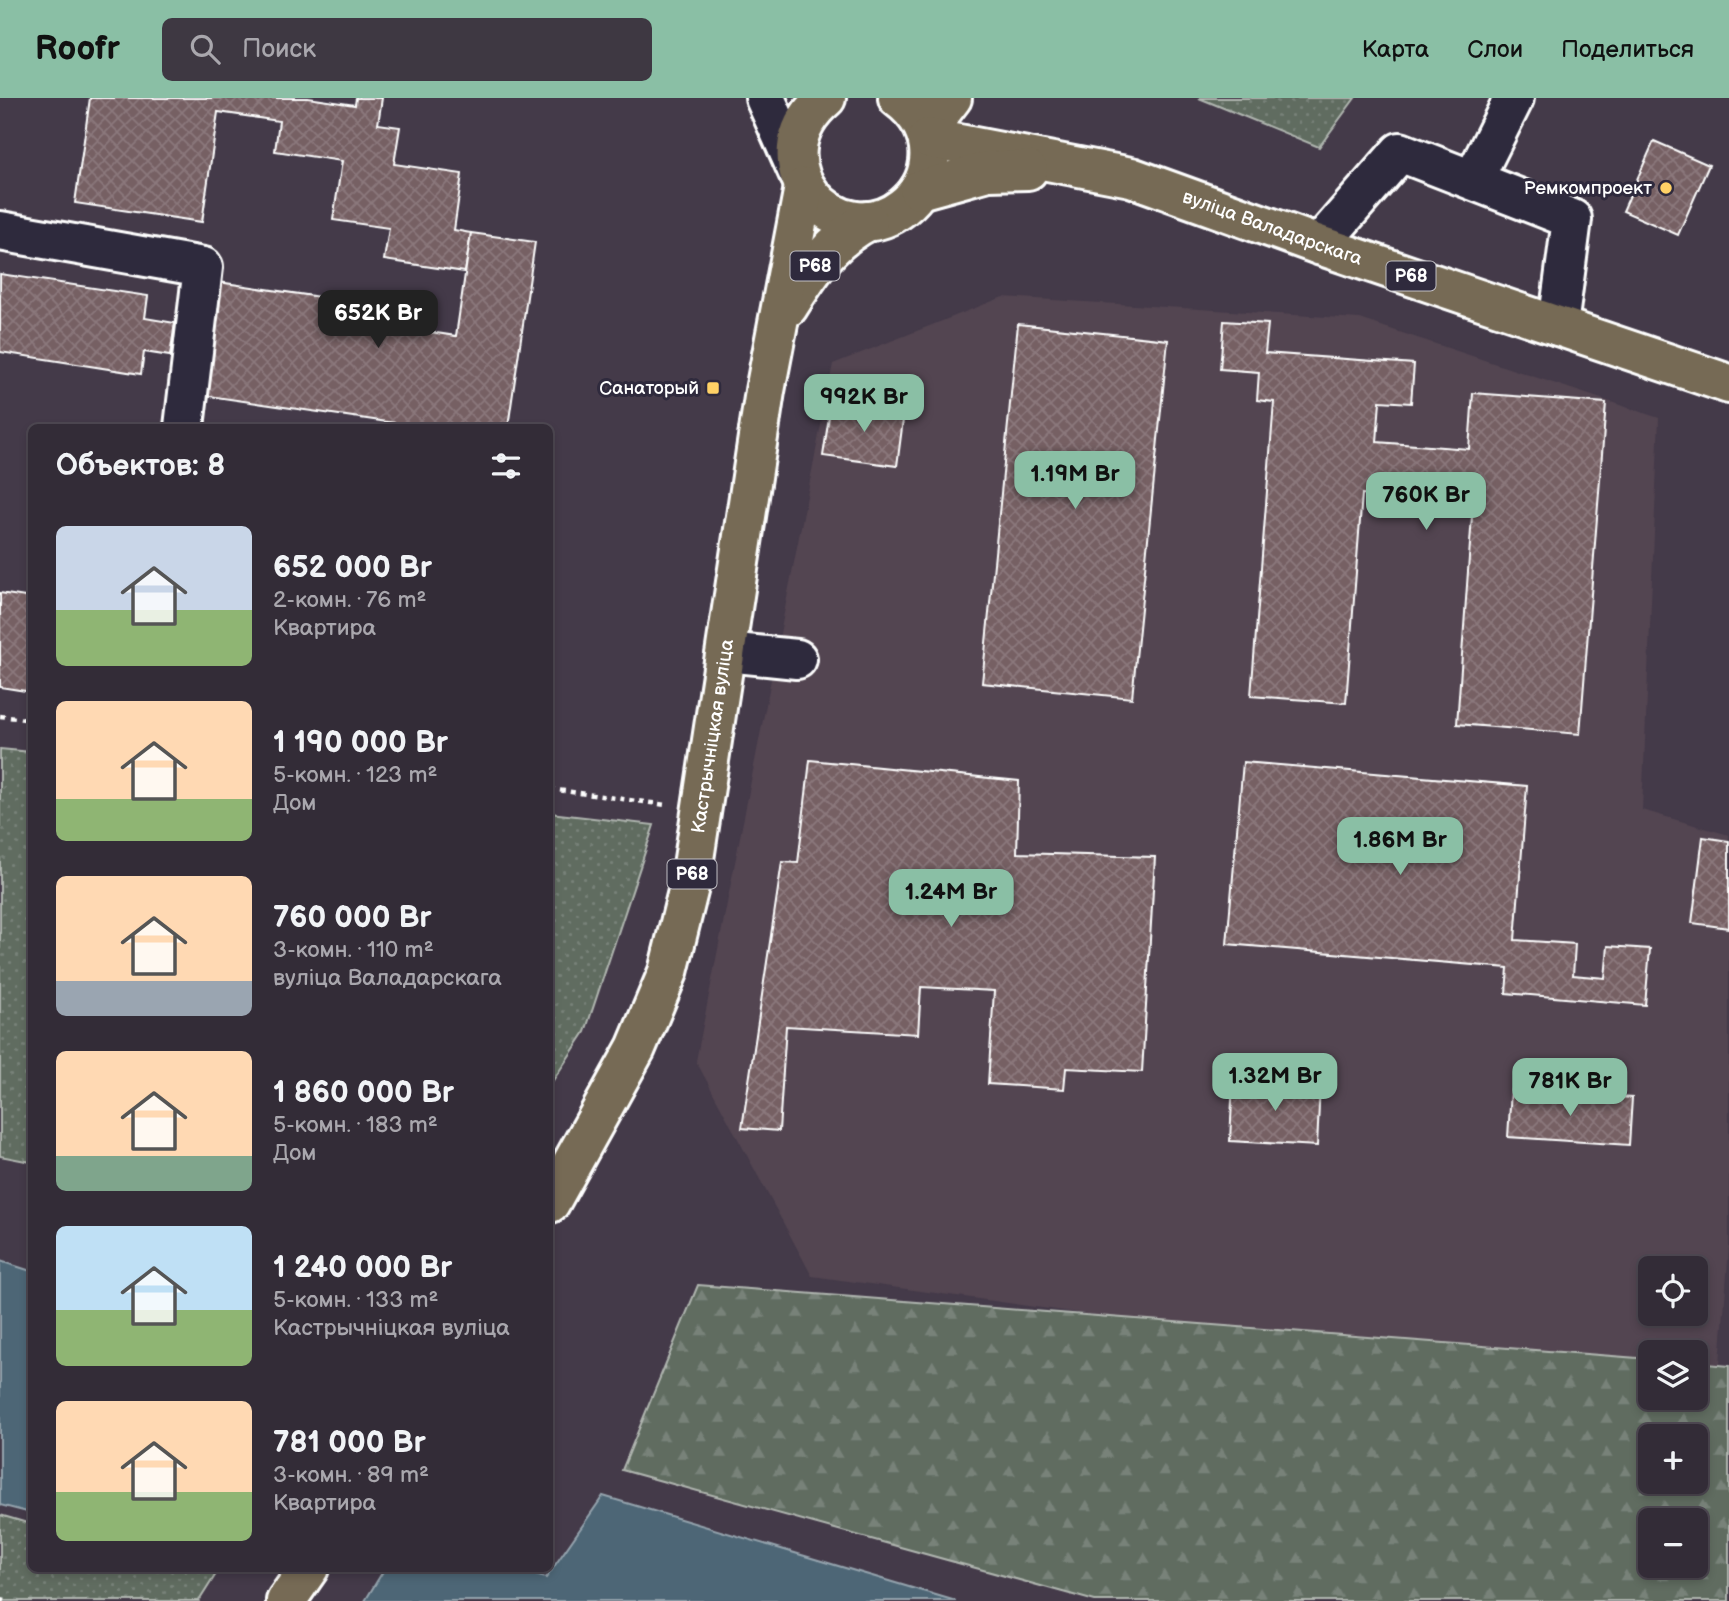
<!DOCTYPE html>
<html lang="ru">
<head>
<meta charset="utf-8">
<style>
  body { margin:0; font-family:"Balsamiq Sans",sans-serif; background:#3e3842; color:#f1f3f6; height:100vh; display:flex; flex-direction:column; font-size:26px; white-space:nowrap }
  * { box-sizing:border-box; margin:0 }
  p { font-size:23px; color:#a9a7ad }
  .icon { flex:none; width:38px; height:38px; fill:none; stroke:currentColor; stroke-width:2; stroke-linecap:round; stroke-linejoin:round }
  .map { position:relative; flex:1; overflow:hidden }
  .drawer { position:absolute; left:28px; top:326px; width:525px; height:1148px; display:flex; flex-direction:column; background:#332c37; border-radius:10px; box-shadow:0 4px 10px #0003,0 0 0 2px #4e4852 }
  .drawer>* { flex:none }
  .buttons { position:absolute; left:1638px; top:1158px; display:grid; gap:14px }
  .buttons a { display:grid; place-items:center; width:70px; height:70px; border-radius:10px; background:#332c37; box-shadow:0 4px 10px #0003,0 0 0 2px #4e4852; font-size:35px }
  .price { position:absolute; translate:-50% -60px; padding:0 16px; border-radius:14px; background:#8abfa5; color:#111; font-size:23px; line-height:46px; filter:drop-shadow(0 2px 4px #0008) }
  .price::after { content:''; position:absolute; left:50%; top:42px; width:21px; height:16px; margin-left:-10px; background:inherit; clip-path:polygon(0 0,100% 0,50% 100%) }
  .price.selected { background:#222; color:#fff }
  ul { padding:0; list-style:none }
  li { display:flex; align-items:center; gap:21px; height:175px; padding:0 28px }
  li span { display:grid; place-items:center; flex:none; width:196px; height:140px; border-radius:10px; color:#555 }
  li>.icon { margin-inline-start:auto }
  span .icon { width:84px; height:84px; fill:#fffc; stroke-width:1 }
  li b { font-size:30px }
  h2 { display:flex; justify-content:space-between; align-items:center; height:84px; padding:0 28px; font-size:30px }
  header { display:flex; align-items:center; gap:42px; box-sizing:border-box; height:98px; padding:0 35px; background:#8abfa5; color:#111 }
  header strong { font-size:33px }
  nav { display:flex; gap:38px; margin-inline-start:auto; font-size:24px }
  .search { width:490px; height:63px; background:#3e3842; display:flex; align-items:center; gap:18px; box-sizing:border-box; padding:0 24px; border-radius:10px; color:#a9a7ad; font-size:26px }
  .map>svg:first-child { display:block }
  .built { fill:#534551; fill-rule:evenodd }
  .forest { fill:url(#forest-firs); stroke:#b0b6b0; stroke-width:2; fill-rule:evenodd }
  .park { fill:url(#park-dots); stroke:#b0b6b0; stroke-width:2 }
  .water { fill:#4d6676; stroke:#94a3ad; stroke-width:2 }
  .building { fill:url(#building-cross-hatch); stroke:#fff; stroke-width:2 }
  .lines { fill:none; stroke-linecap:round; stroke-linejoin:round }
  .minor-casing { stroke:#fff; stroke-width:44 }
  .major-casing { stroke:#fff; stroke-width:44 }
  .path { stroke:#fff; stroke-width:4.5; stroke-dasharray:5 5; stroke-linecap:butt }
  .minor { stroke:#2f2a3d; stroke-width:38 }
  .major { stroke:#766a54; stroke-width:38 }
  .poi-dot { fill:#ffd166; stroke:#2f2a3d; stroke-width:2.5 }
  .labels { text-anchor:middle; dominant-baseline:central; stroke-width:6; stroke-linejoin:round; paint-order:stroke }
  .shield { fill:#2f2a3d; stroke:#c1bfc5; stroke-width:2 }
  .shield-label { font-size:18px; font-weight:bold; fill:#fff }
  .poi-label { font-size:19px; fill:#fff; stroke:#2f2a3d; text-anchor:end }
  .street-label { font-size:19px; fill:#fff; stroke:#2f2a3d }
</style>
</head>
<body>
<header>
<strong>Roofr</strong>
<div class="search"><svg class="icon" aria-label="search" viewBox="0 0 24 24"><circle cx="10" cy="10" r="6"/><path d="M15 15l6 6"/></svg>Поиск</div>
<nav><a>Карта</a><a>Слои</a><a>Поделиться</a></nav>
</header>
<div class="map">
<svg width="1729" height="1503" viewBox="0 0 1729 1503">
  <defs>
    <pattern id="forest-firs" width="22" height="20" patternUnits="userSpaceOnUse" patternTransform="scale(1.75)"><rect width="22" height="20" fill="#606c61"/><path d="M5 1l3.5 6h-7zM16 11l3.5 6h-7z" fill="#788279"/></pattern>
    <pattern id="park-dots" width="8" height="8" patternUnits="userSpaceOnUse" patternTransform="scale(1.75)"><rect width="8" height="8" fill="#606c61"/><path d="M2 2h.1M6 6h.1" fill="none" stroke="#788279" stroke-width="1.8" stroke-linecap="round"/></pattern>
    <pattern id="building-cross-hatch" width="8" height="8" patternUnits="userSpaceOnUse" patternTransform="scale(1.75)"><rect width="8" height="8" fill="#766064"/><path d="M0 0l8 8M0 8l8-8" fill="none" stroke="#8b787b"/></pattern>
  </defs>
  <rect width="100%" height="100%" fill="#443a49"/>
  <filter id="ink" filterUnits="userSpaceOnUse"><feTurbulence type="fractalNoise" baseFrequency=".0143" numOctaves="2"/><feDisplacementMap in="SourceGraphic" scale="14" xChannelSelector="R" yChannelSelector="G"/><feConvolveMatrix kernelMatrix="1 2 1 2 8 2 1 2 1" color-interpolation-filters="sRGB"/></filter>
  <g filter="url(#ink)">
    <path class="built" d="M1003,199L1360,221L1659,320L1642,712L1729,737V1150L1717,1303L1696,1300V1255H1650V1294L812,1178L696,963L833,266ZM1650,1171H1696V1216H1650Z"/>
    <path class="forest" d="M698,1187L1650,1261V1300H1696V1265L1729,1268V1503H1095L622,1372ZM1650,1339H1696V1384H1650ZM1650,1423H1696V1468H1650Z"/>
    <g class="park">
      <polygon points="1199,0 1355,0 1319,49"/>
      <polygon points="0,651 31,654 31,1064 0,1058"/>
      <polygon points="550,715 654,727 585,934 550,987"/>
      <polygon points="0,1417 31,1426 32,1470 194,1470 216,1476 199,1503 0,1503"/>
    </g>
    <g class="water">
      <polygon points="0,1163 31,1173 31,1415 0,1407"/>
      <polygon points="603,1398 956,1503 365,1503 385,1470 511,1470 546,1480"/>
    </g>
    <g class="building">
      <polygon points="90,0 308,0 355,7 356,0 382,0 378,26 400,29 394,66 462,76 454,132 471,135 465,174 384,162 389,130 333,122 342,63 275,53 279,23 218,14 202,124 75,105"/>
      <polygon points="1654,43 1709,67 1678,137 1623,113"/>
      <polygon points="471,135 535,144 508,329 422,329 202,297 218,184 381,208 378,226 456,238"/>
      <polygon points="0,176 148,198 145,220 175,225 170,258 144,254 141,276 0,254"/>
      <polygon points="1224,223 1268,226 1265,255 1414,266 1411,305 1380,303 1377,344 1469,351 1473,295 1606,305 1580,636 1457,626 1473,404 1362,396 1346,605 1251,598 1274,304 1257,302 1259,274 1220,271"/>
      <polygon points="1018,226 1168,242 1132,600 982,585"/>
      <polygon points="831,305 904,314 897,368 823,358"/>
      <polygon points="0,495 32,500 32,594 0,589"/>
      <polygon points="810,662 1019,683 1017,755 1155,759 1142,974 1066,970 1064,991 988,986 994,893 921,889 918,936 786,928 779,1033 742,1030 782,764 798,765"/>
      <polygon points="1243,664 1527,688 1515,842 1575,846 1573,877 1605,880 1608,848 1650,851 1645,907 1506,895 1508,870 1227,846"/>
      <polygon points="1703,739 1729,743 1729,830 1692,825"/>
      <polygon points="1233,982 1320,987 1317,1048 1230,1043"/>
      <polygon points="1511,992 1632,1000 1629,1047 1508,1039"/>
    </g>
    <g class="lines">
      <g class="minor-casing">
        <g id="minor">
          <polyline points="765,0 798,74"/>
          <polyline points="1473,82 1514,0"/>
          <polyline points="0,133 203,169 184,329"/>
          <polyline points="1319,147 1400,54 1572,121 1558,228"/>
          <polyline points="726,554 797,561"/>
        </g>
      </g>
      <g class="major-casing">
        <g id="major">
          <path d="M826,0C750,64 838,160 903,109C917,98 927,82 929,64C932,38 919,15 898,0"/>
          <polyline points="926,34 952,0"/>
          <path id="s1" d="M928,40L1131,79L1319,147L1729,286"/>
          <polyline points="919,92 988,73 1028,72"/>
          <path d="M788,209C810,174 831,142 868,123"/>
          <path id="s2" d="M550,1105L636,950L668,874L691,781L765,293L804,89"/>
          <polyline points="286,1503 309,1470"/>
        </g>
      </g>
      <g class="path">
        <polyline points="0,618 32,622"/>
        <polyline points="550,691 666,707"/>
        <polyline points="0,1502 4,1503"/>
      </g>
      <use href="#minor" class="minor"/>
      <use href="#major" class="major"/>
    </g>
  </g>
  <g class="poi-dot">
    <circle cx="1666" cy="90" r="7"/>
    <rect x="706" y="283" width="14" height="14" rx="3.5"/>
  </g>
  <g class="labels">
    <g class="shield">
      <rect x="790.5" y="153.5" width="49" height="29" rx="5"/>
      <rect x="1386.5" y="163.5" width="49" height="29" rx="5"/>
      <rect x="667.5" y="761.5" width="49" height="29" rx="5"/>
    </g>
    <g class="shield-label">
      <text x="815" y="168">Р68</text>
      <text x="1411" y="178">Р68</text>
      <text x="692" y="776">Р68</text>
    </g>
    <g class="poi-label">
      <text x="1652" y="90">Ремкомпроект</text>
      <text x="699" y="290">Санаторый</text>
    </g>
    <g class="street-label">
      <text stroke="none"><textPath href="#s1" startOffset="357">вуліца Валадарскага</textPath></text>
      <text stroke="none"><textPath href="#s2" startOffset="500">Кастрычніцкая вуліца</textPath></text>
    </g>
  </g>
</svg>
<div class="buttons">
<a><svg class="icon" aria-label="locate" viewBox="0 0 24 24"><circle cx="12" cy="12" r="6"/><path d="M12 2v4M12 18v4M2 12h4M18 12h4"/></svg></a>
<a><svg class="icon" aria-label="layers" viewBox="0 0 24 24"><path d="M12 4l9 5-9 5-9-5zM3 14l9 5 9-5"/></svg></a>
<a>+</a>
<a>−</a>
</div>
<b class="price selected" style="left:378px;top:252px">652K Br</b>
<b class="price" style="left:864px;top:336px">992K Br</b>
<b class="price" style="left:1075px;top:413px">1.19M Br</b>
<b class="price" style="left:1426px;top:434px">760K Br</b>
<b class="price" style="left:1400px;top:779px">1.86M Br</b>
<b class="price" style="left:951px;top:831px">1.24M Br</b>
<b class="price" style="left:1275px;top:1015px">1.32M Br</b>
<b class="price" style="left:1570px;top:1020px">781K Br</b>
<section class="drawer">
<h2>Объектов: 8<svg class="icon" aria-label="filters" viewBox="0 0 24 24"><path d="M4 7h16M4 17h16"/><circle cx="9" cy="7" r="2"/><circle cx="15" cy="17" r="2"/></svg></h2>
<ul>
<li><span style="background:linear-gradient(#c9d6e8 60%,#8fb573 0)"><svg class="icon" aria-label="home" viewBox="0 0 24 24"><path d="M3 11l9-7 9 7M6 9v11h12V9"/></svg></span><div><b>652 000 Br</b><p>2-комн. · 76 m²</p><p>Квартира</p></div></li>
<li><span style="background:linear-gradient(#ffd9b3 70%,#8fb573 0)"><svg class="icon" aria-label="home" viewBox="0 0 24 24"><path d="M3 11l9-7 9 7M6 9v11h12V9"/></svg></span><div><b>1 190 000 Br</b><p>5-комн. · 123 m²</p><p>Дом</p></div></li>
<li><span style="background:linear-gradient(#ffd9b3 75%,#9aa5b1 0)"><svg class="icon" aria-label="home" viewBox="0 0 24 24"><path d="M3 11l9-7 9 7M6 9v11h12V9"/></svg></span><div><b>760 000 Br</b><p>3-комн. · 110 m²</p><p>вуліца Валадарскага</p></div></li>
<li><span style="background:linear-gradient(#ffd9b3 75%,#7fa58c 0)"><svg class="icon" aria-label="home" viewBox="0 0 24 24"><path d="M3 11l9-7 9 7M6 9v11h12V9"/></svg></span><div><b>1 860 000 Br</b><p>5-комн. · 183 m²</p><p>Дом</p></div></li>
<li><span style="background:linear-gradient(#bfe0f5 60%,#8fb573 0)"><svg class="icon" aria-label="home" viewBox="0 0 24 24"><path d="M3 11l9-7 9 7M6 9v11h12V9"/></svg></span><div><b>1 240 000 Br</b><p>5-комн. · 133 m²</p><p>Кастрычніцкая вуліца</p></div></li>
<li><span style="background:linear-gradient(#ffd9b3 65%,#8fb573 0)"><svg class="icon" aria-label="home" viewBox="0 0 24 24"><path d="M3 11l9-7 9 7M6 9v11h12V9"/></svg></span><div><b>781 000 Br</b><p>3-комн. · 89 m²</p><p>Квартира</p></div></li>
</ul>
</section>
</div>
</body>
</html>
